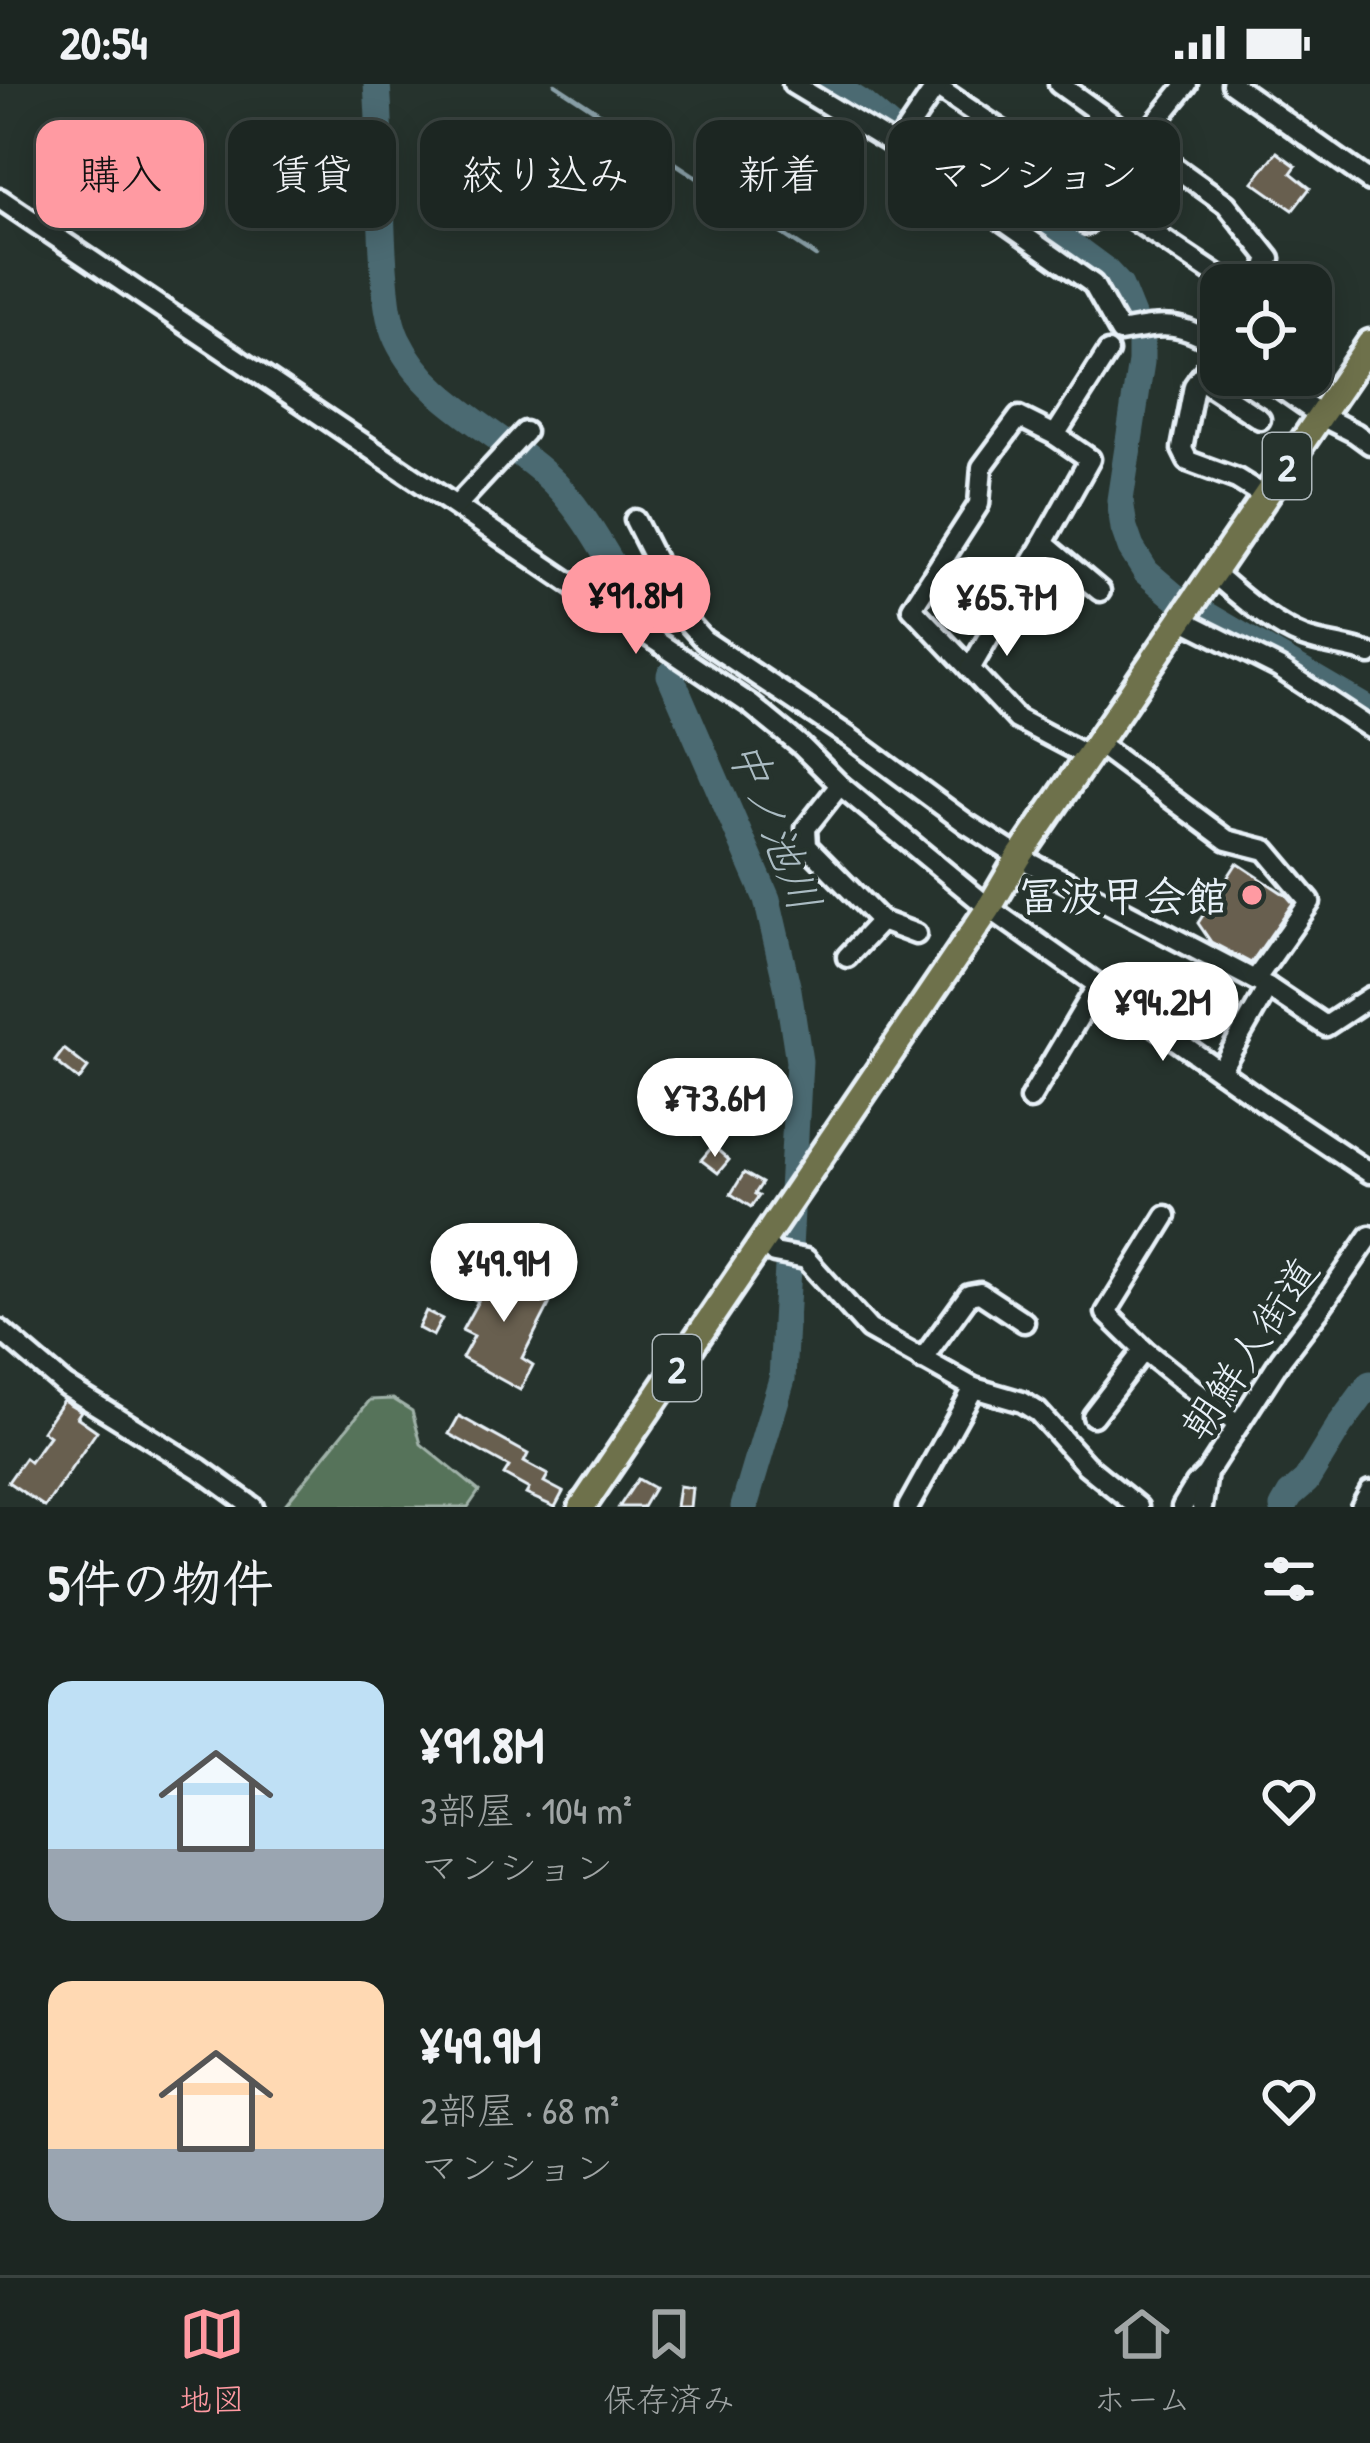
<!DOCTYPE html>
<html lang="ja">
<head>
<meta charset="utf-8">
<style>
  body { margin:0; font-family:"Patrick Hand","Klee One",sans-serif; background:#252e2a; color:#f1f3f6; height:100vh; display:flex; flex-direction:column; font-size:45px; white-space:nowrap }
  * { box-sizing:border-box; margin:0 }
  p { font-size:39px; color:#a0a5a5 }
  .icon { flex:none; width:66px; height:66px; fill:none; stroke:currentColor; stroke-width:2; stroke-linecap:round; stroke-linejoin:round }
  .map { position:relative; height:1423px; overflow:hidden }
  .drawer { display:flex; flex-direction:column; background:#1c2622; flex:1 }
  .drawer>* { flex:none }
  .banner { position:absolute; left:36px; top:36px; width:1299px; height:108px; display:flex; gap:24px }
  .buttons { position:absolute; left:1200px; top:180px; display:grid; gap:24px }
  .buttons a { display:grid; place-items:center; width:132px; height:132px; border-radius:24px; background:#1c2622; box-shadow:0 6px 30px #0003,0 0 0 3px #3a4340; font-size:60px }
  .price { position:absolute; translate:-50% -102px; padding:0 27px; border-radius:42px; background:#fff; color:#222; font-size:39px; line-height:78px; filter:drop-shadow(0 3px 6px #0008) }
  .price::after { content:''; position:absolute; left:50%; top:72px; width:36px; height:27px; margin-left:-18px; background:inherit; clip-path:polygon(0 0,100% 0,50% 100%) }
  .price.selected { background:#ff9aa2; color:#111 }
  ul { padding:0; list-style:none }
  li { display:flex; align-items:center; gap:36px; height:300px; padding:0 48px }
  li span { display:grid; place-items:center; flex:none; width:336px; height:240px; border-radius:24px; color:#555 }
  li>.icon { margin-inline-start:auto }
  span .icon { width:144px; height:144px; fill:#fffc; stroke-width:1 }
  li b { font-size:51px }
  h2 { display:flex; justify-content:space-between; align-items:center; height:144px; padding:0 48px; font-size:51px }
  .tag { padding:0 42px; border-radius:24px; background:#1c2622; box-shadow:0 6px 30px #0003,0 0 0 3px #3a4340; font-size:42px; line-height:108px }
  .tag.selected { background:#ff9aa2; color:#111 }
  .status { display:flex; justify-content:space-between; align-items:center; height:84px; padding:0 60px; background:#1c2622; direction:ltr }
  .status svg { height:33px; fill:currentColor }
  .tabs { display:flex; justify-content:space-around; align-items:center; height:168px; border-top:3px solid #3a4340; background:#1c2622; font-size:33px; color:#a0a5a5 }
  .tabs a { display:grid; justify-items:center; gap:6px }
  .tabs .selected { color:#ff9aa2 }
  .map>svg:first-child { display:block }
  .green { fill:#57735a; stroke:#a0b2a9; stroke-width:3 }
  .lines { fill:none; stroke-linecap:round; stroke-linejoin:round }
  .stream { stroke:#8aa0a8; stroke-width:4.5 }
  .river { stroke:#4c6a72; stroke-width:27 }
  .building { fill:#675e50; stroke:#e8f1f8; stroke-width:3 }
  .minor-casing { stroke:#e8f1f8; stroke-width:27 }
  .major-casing { stroke:#e8f1f8; stroke-width:33 }
  .minor { stroke:#26332d; stroke-width:18 }
  .major { stroke:#6e714b; stroke-width:24 }
  .poi-dot { fill:#ff9aa2; stroke:#26332d; stroke-width:4.5 }
  .labels { text-anchor:middle; dominant-baseline:central; stroke-width:9; stroke-linejoin:round; paint-order:stroke }
  .shield { fill:#26332d; stroke:#aeb8bb; stroke-width:3 }
  .shield-label { font-size:39px; font-weight:bold; fill:#e8f1f8 }
  .poi-label { font-size:42px; font-weight:bold; fill:#e8f1f8; stroke:#26332d; text-anchor:end }
  .street-label { font-size:42px; fill:#e8f1f8; stroke:#26332d }
  .water-label { font-size:45px; font-style:italic; fill:#aabbc2; stroke:#26332d }
</style>
</head>
<body>
<div class="status"><b>20:54</b><svg viewBox="0 0 49 12"><path d="M0 12V9h3v3zM5 12V6h3v6zM10 12V3h3v9zM15 12V0h3v12zM26 1h20v11H26zM47 4h2v5h-2z"/></svg></div>
<div class="map">
<svg width="1370" height="1423" viewBox="0 0 1370 1423">
  <rect width="100%" height="100%" fill="#26332d"/>
  <filter id="ink" filterUnits="userSpaceOnUse"><feTurbulence type="fractalNoise" baseFrequency=".00833" numOctaves="2"/><feDisplacementMap in="SourceGraphic" scale="24" xChannelSelector="R" yChannelSelector="G"/><feConvolveMatrix kernelMatrix="1 2 1 2 8 2 1 2 1" color-interpolation-filters="sRGB"/></filter>
  <g filter="url(#ink)">
    <polygon class="green" points="393,1315 412,1327 421,1360 479,1407 468,1423 283,1423 370,1316"/>
    <g class="lines">
      <polyline class="stream" points="555,0 816,172"/>
      <g class="river">
        <path d="M377,0C382,61 379,122 384,183C386,207 387,233 397,255C426,317 496,346 545,390C581,422 604,468 629,509"/>
        <polyline points="831,0 861,19 894,47 920,56 1020,123 1105,186 1120,202 1141,254 1141,278 1120,416 1124,444 1131,464 1146,488 1174,512 1370,627"/>
        <polyline points="670,591 767,815 788,906 799,977 782,1295 744,1423"/>
        <polyline points="1283,1423 1290,1411 1306,1397 1340,1341 1370,1300"/>
      </g>
    </g>
    <g class="building">
      <polygon points="1277,68 1296,82 1291,89 1310,104 1293,126 1253,98"/>
      <polygon points="1237,779 1287,812 1293,819 1251,879 1211,858 1198,839"/>
      <polygon points="64,965 88,984 79,996 55,977"/>
      <polygon points="705,997 723,1011 693,1050 674,1036"/>
      <polygon points="713,1062 729,1076 718,1089 701,1076"/>
      <polygon points="744,1089 762,1099 755,1110 759,1112 751,1123 731,1110"/>
      <polygon points="487,1177 541,1205 537,1212 550,1219 522,1274 533,1281 520,1306 462,1274 474,1252 462,1246 478,1217 474,1215 483,1197 478,1194"/>
      <polygon points="426,1227 442,1235 433,1252 418,1244"/>
      <polygon points="63,1316 81,1327 77,1333 97,1347 45,1423 8,1398 25,1374 30,1378 49,1352 42,1347"/>
      <polygon points="459,1332 528,1370 524,1378 548,1391 544,1398 563,1408 555,1423 526,1410 529,1405 504,1391 509,1383 449,1350"/>
      <polygon points="638,1395 654,1404 643,1423 619,1423"/>
      <polygon points="679,1402 692,1404 690,1423 676,1423"/>
    </g>
    <g class="lines">
      <g class="minor-casing">
        <g id="minor">
          <path d="M793,0L896,62L1093,200L1120,248C1169,239 1177,238 1221,263"/>
          <polyline points="932,0 1231,201"/>
          <polyline points="1059,0 1226,120 1270,175 1260,201"/>
          <polyline points="1232,0 1370,97"/>
          <polyline points="896,62 938,0"/>
          <polyline points="0,115 751,621 801,662 840,701 989,824 1268,1021 1370,1089"/>
          <polyline points="1087,140 1141,57 1187,0"/>
          <polyline points="1221,264 1194,302 1182,365 1188,377 1237,395 1266,413"/>
          <polyline points="1262,291 1321,332 1355,349 1370,360"/>
          <polyline points="1199,295 1260,335"/>
          <polyline points="1055,351 1108,268"/>
          <polyline points="457,421 525,348"/>
          <polyline points="635,436 685,535 704,556 849,653 967,740 1019,773 1268,903 1326,942 1370,913"/>
          <path d="M1214,490C1241,512 1270,540 1303,553C1324,561 1348,562 1370,570"/>
          <polyline points="1183,536 1279,584 1370,644"/>
          <polyline points="970,585 912,524 979,420 982,383 1019,333 1055,351 1090,375 1043,459"/>
          <polyline points="1098,660 1227,756 1266,766 1310,818 1255,896"/>
          <polyline points="1089,673 1017,635 970,585 1043,459 1100,507"/>
          <polyline points="840,701 806,744 807,762 881,837 916,850"/>
          <polyline points="847,873 881,837"/>
          <polyline points="1220,987 1268,903"/>
          <polyline points="1030,1015 1098,901"/>
          <polyline points="1166,1132 1106,1229 1144,1266 1238,1341"/>
          <polyline points="765,1158 774,1169 806,1175 869,1245 974,1304 1022,1318 1038,1328 1086,1381 1138,1423"/>
          <polyline points="0,1246 66,1302 200,1385 253,1423"/>
          <polyline points="922,1276 969,1211 980,1209 1024,1238"/>
          <polyline points="1093,1332 1144,1266"/>
          <polyline points="908,1423 974,1304"/>
          <polyline points="1182,1423 1196,1400 1203,1393"/>
          <polyline points="1202,1423 1207,1389 1281,1275 1318,1227 1370,1152"/>
          <polyline points="1361,1423 1370,1407"/>
        </g>
      </g>
      <g class="major-casing">
        <polyline id="major" points="582,1423 989,824 1019,773 1370,259"/>
      </g>
      <use href="#minor" class="minor"/>
      <use href="#major" class="major"/>
    </g>
  </g>
  <circle class="poi-dot" cx="1252" cy="811" r="12"/>
  <g class="labels">
    <g class="shield">
      <rect x="1263" y="349" width="48" height="66" rx="9"/>
      <rect x="653" y="1251" width="48" height="66" rx="9"/>
    </g>
    <g class="shield-label">
      <text x="1287" y="382">2</text>
      <text x="677" y="1284">2</text>
    </g>
    <g class="poi-label">
      <text x="1228" y="811">冨波甲会館</text>
    </g>
    <g class="street-label">
      <text transform="translate(1249 1264) rotate(-56)">朝鮮人街道</text>
    </g>
    <g class="water-label">
      <text transform="translate(776 741) rotate(69)">中ノ池川</text>
    </g>
  </g>
</svg>
<div class="buttons">
<a><svg class="icon" aria-label="locate" viewBox="0 0 24 24"><circle cx="12" cy="12" r="6"/><path d="M12 2v4M12 18v4M2 12h4M18 12h4"/></svg></a>
</div>
<b class="price selected" style="left:636px;top:573px">¥91.8M</b>
<b class="price" style="left:1007px;top:575px">¥65.7M</b>
<b class="price" style="left:1163px;top:980px">¥94.2M</b>
<b class="price" style="left:715px;top:1076px">¥73.6M</b>
<b class="price" style="left:504px;top:1241px">¥49.9M</b>
<div class="banner">
<a class="tag selected">購入</a>
<a class="tag">賃貸</a>
<a class="tag">絞り込み</a>
<a class="tag">新着</a>
<a class="tag">マンション</a>
</div>
</div>
<section class="drawer">
<h2>5件の物件<svg class="icon" aria-label="filters" viewBox="0 0 24 24"><path d="M4 7h16M4 17h16"/><circle cx="9" cy="7" r="2"/><circle cx="15" cy="17" r="2"/></svg></h2>
<ul>
<li><span style="background:linear-gradient(#bfe0f5 70%,#9aa5b1 0)"><svg class="icon" aria-label="home" viewBox="0 0 24 24"><path d="M3 11l9-7 9 7M6 9v11h12V9"/></svg></span><div><b>¥91.8M</b><p>3部屋 · 104 m²</p><p>マンション</p></div><svg class="icon" aria-label="heart" viewBox="0 0 24 24"><path d="M12 20l-8-8c-3-5 5-10 8-4 3-6 11-1 8 4z"/></svg></li>
<li><span style="background:linear-gradient(#ffd9b3 70%,#9aa5b1 0)"><svg class="icon" aria-label="home" viewBox="0 0 24 24"><path d="M3 11l9-7 9 7M6 9v11h12V9"/></svg></span><div><b>¥49.9M</b><p>2部屋 · 68 m²</p><p>マンション</p></div><svg class="icon" aria-label="heart" viewBox="0 0 24 24"><path d="M12 20l-8-8c-3-5 5-10 8-4 3-6 11-1 8 4z"/></svg></li>
</ul>
</section>
<nav class="tabs">
<a class="selected"><svg class="icon" aria-label="map" viewBox="0 0 24 24"><path d="M3 6l6-2 6 2 6-2v14l-6 2-6-2-6 2zM9 4v14M15 6v14"/></svg>地図</a>
<a><svg class="icon" aria-label="saved" viewBox="0 0 24 24"><path d="M7 4h10v16l-5-4-5 4z"/></svg>保存済み</a>
<a><svg class="icon" aria-label="home" viewBox="0 0 24 24"><path d="M3 11l9-7 9 7M6 9v11h12V9"/></svg>ホーム</a>
</nav>
</body>
</html>
